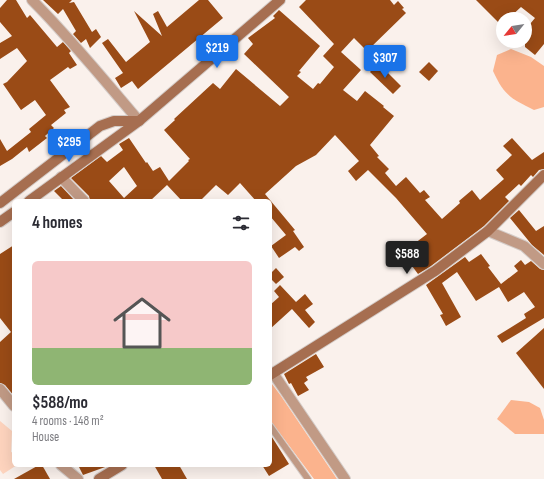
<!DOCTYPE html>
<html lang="en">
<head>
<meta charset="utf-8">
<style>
  body { margin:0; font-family:"Sofia Sans Condensed",sans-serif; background:#f2f2f3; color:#2b2b33; height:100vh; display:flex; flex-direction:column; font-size:15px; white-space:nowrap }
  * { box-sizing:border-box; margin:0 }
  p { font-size:13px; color:#7c7c81 }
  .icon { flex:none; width:22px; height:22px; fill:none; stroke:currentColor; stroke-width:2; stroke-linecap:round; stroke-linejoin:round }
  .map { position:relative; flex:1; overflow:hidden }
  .details { position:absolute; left:12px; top:199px; width:260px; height:268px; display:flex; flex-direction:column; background:#fff; border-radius:6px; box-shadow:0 4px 16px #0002 }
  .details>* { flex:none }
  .needle { width:26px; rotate:240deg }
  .tools { position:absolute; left:496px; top:12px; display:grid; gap:8px }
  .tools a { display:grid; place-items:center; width:36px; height:36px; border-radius:50%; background:#fff; box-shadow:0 4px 16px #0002; font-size:20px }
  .price { position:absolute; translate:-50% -34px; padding:0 9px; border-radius:4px; background:#1a73e8; color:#fff; font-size:13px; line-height:26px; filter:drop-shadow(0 1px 2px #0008) }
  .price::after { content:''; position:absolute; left:50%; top:24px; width:12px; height:9px; margin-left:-6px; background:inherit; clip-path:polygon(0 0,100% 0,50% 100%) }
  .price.selected { background:#222; color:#fff }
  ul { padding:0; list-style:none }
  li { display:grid; align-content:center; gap:8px; height:212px; padding:0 20px }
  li+li { border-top:1px solid #e1e1e2 }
  li span { display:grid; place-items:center; height:124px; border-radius:6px; color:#555 }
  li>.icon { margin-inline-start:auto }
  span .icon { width:72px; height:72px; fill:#fffc; stroke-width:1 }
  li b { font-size:17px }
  h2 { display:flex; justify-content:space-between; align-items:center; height:48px; padding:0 20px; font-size:17px }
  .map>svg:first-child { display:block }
  .green { fill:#fed4be }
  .water { fill:#fbb38d }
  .building { fill:#9a4b16; fill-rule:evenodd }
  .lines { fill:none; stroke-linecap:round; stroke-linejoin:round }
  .lane-casing { stroke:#d4ccc8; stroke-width:8 }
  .street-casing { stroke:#d4ccc8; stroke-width:12 }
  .secondary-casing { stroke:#d4ccc8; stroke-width:12 }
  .lane { stroke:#c19a85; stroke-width:6 }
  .street { stroke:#c19a85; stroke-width:10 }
  .secondary { stroke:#a66e50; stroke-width:10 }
</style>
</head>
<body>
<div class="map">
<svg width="544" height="479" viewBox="0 0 544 479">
  <rect width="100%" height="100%" fill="#faf1ec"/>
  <polygon class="green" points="0,421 12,431 11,452 14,453 14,465 17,465 3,474 0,470"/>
  <g class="water">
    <path d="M511,49L531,57L544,66V107L534,110C510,98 504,95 493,71L497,55Z"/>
    <polygon points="272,384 281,396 337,479 314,479 270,420 270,385"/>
    <polygon points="511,400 529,402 540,408 544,420 544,434 515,434 497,419"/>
  </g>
  <g class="building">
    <polygon points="7,0 16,0 27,18 30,15 57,47 63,42 71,51 69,53 77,65 70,69 68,67 50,80 70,107 64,110 66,113 51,125 54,128 45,136 47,138 29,152 27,147 12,159 0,166 0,139 7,151 31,132 29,129 46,115 35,100 21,110 3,84 7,82 27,61 17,48 0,59 0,43 12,36 0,22 0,8"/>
    <polygon points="43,0 72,0 69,3 74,2 92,32 96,29 101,37 90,48 86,39 81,43 73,34 76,31 63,9 58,14"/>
    <polygon points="199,0 208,0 223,18 138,89 132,81 121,88 115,78 123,73 102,43 108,39 126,62 150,42 134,11 162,36 153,14 158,11 167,27"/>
    <path d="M306,0H390L394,5L398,1L404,8L402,9L406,13L367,51L354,38L341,52L361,70L343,90L357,101L365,91L384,106L383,107L394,116L370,145L379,156L377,157L389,169L385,173L396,186L406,177L420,193L424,190L430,197L425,200L442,219L460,203L459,201L472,190L480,200L504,179L496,170L512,155L503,146L512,138L532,160L544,152V169L539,170L533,177L531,175L521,186L519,184L505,197L509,201L484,226L431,266L418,274L398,247L406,241L410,247L427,234L396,198L368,170L356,181L348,171L359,161L335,135L316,155L296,166L265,194L295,230L293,231L304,247L299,251L295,247L279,258L271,246L286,235L270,216V201H256L240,183L228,195L216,185L200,201H182L167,185L150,201H90L89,196L71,178L101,156L107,162L123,150L119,144L129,138L146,163L147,162L153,171L160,167L169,181L189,161L188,160L190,159L164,130L175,120L174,119L213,83L220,89L236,69L280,106L289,97L244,54L253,44L248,38L275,18L273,16L279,10L320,46L299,71L301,72L297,76L313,89L318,83L320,84L334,67L323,56L334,44L299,7ZM124,167L137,186L124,198L109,181Z"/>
    <polygon points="476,0 544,0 544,44 535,55 525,47 525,30 535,18 521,7 508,19 503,19 503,27"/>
    <polygon points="429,62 438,71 429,81 419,72"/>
    <polygon points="378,63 401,86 393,94 370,72"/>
    <polygon points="61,186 75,201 64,201 54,191"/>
    <polygon points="519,210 536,231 544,226 544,255 532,245 510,218"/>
    <polygon points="14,245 14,396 5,385 0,383 0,342 11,332 0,318 0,254"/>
    <polygon points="481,254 490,266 488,267 501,284 518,271 514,266 521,260 525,265 531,261 540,269 544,270 544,318 502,343 497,336 526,318 524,314 535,307 524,292 508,302 499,287 476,301 457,272 442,283 461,317 446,326 440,315 443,314 426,285 465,257 469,262"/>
    <polygon points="276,268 284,277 276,284 270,278 270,274"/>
    <polygon points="280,285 296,302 305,294 313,304 305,310 315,322 309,328 292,309 270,329 270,305 279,297 274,291"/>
    <polygon points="544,328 544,389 516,353"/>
    <polygon points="316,354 324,367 306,377 308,380 304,383 309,390 298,396 291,383 289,384 284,374"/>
    <polygon points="270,434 289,464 269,476 262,465 270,465"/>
    <polygon points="39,465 42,465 50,479 14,479"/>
    <polygon points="78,465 108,465 108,466 83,475"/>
    <polygon points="154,465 179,465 187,479 162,479"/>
  </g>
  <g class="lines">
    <g class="lane-casing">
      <polyline id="lane" points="270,426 308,479"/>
    </g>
    <g class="street-casing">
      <g id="street">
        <path d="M32,0C70,38 104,80 139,121"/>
        <polyline points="61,177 84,201"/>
        <polyline points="488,231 524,246 544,264"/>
        <polyline points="273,373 345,479"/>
        <polyline points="0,389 14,406"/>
        <polyline points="61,465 78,479"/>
      </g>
    </g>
    <g class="secondary-casing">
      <g id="secondary">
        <polyline points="29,201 139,121 280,0"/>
        <polyline points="0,203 100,126 114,121 139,121"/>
        <polyline points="0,222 14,212"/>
        <polyline points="270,375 435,271 488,231 544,175"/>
        <polyline points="99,479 122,465"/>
      </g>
    </g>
    <use href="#lane" class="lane"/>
    <use href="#street" class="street"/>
    <use href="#secondary" class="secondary"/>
  </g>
</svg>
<div class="tools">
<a><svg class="needle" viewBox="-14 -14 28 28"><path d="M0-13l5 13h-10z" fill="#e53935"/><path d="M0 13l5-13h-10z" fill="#7c7c81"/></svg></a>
</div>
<b class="price" style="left:217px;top:69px">$219</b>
<b class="price" style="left:385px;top:79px">$307</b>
<b class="price" style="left:69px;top:163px">$295</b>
<b class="price selected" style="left:407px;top:275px">$588</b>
<section class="details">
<h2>4 homes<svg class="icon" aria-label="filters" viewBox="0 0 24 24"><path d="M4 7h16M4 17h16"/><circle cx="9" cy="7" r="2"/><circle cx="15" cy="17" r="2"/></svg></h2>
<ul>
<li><span style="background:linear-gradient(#f6c9c9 70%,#8fb573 0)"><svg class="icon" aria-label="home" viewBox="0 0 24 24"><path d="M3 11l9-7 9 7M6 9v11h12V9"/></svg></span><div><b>$588/mo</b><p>4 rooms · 148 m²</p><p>House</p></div></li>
</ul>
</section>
</div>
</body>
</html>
